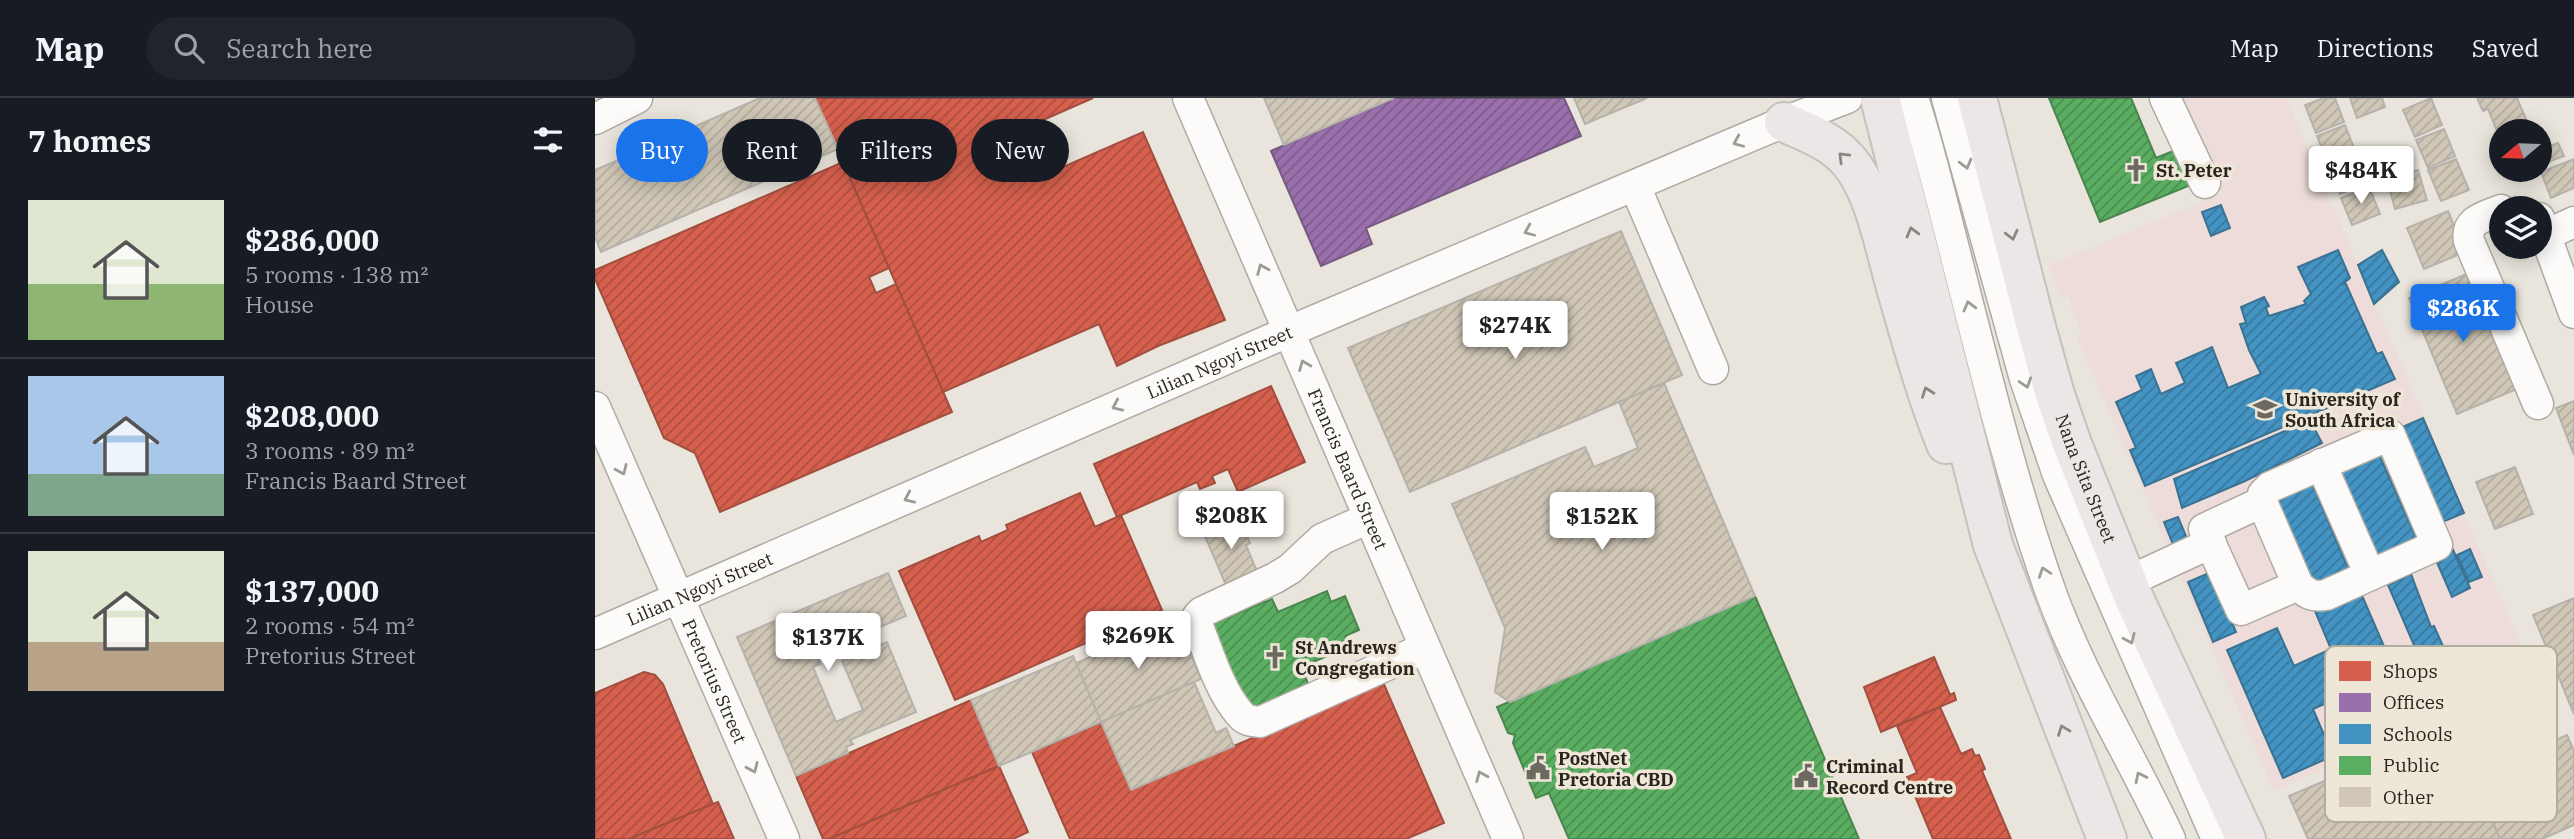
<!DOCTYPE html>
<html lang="en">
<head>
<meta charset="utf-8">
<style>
  body { margin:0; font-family:"IBM Plex Serif",serif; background:#20242c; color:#f1f3f6; height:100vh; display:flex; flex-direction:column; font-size:26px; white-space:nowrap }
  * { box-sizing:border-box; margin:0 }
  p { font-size:23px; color:#9ea1a6 }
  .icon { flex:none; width:38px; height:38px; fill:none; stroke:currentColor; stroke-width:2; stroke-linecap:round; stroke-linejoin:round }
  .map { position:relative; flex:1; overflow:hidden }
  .panel { display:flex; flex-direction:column; background:#171b24; width:595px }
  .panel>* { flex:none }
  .hud { position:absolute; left:21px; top:21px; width:665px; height:63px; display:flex; gap:14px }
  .needle { width:46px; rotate:251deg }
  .fabs { position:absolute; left:1894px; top:21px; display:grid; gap:14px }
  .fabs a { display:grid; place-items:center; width:63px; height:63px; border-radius:50%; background:#171b24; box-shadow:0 4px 18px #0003; font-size:35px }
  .price { position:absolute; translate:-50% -60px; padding:0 16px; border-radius:7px; background:#fff; color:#222; font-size:23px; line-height:46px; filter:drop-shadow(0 2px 4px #0008) }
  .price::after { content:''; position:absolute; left:50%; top:42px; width:21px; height:16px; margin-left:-10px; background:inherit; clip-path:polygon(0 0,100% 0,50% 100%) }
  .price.selected { background:#1a73e8; color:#fff }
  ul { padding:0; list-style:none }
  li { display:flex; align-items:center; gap:21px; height:175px; padding:0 28px }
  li+li { border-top:2px solid #363941 }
  li span { display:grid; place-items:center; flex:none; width:196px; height:140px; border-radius:0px; color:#555 }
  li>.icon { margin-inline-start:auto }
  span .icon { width:84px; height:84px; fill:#fffc; stroke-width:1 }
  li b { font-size:30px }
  h2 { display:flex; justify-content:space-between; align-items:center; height:84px; padding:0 28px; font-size:30px }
  .pill { padding:0 24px; border-radius:32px; background:#171b24; box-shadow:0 4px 18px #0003; font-size:24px; line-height:63px }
  .pill.selected { background:#1a73e8; color:#fff }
  header { display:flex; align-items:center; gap:42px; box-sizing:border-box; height:98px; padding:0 35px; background:#171b24; border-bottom:2px solid #363941 }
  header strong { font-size:33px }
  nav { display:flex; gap:38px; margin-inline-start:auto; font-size:24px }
  .search { width:490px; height:63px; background:#20242c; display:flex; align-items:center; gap:18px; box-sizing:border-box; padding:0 24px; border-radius:38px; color:#9ea1a6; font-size:26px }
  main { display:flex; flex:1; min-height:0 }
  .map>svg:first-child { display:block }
  .education { fill:#eddcd9 }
  .shops { fill:url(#shops-hatch); stroke:#a24f40; stroke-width:2 }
  .offices { fill:url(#offices-hatch); stroke:#775a81; stroke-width:2 }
  .schools { fill:url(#schools-hatch); stroke:#3b7292; stroke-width:2 }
  .public { fill:url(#public-hatch); stroke:#4b854e; stroke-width:2 }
  .building { fill:url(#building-hatch); stroke:#b5b2ac; stroke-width:2 }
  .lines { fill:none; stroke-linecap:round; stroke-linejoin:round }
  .minor-casing { stroke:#aeaba4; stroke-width:33 }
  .major-casing { stroke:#c4c2bd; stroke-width:42 }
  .minor { stroke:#fcfbfa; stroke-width:30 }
  .major { stroke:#ece7e6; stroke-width:38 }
  .oneway { stroke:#9d9b98 }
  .oneway2 { stroke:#8a8683 }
  .labels { text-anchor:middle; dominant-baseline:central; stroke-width:7; stroke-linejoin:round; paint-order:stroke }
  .poi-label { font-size:18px; font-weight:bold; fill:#292620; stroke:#eee6d7; text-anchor:start }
  .street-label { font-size:18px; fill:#292620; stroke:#eee6d7 }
  .key { fill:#eee6d7; stroke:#b3aca0; stroke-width:2 }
  .key-label { font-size:19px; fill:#292620 }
</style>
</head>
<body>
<header>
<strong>Map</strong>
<div class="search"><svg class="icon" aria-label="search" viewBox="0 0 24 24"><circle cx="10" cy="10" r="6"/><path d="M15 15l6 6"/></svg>Search here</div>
<nav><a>Map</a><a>Directions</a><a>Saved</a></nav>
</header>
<main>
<section class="panel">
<h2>7 homes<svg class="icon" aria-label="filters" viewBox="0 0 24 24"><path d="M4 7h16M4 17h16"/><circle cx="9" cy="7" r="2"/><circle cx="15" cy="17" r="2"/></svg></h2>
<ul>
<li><span style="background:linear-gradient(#dfe7d0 60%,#8fb573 0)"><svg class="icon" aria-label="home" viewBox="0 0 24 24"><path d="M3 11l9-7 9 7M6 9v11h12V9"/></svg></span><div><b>$286,000</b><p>5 rooms · 138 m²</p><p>House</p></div></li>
<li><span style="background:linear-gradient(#a9c7e8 70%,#7fa58c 0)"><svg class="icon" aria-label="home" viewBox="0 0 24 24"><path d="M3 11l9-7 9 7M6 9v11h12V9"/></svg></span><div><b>$208,000</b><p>3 rooms · 89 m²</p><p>Francis Baard Street</p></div></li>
<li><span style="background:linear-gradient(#dfe7d0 65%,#b9a48a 0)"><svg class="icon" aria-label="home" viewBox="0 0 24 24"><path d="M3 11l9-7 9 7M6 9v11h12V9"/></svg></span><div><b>$137,000</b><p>2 rooms · 54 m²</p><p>Pretorius Street</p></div></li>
</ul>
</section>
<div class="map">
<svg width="1979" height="741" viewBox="0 0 1979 741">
  <defs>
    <pattern id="shops-hatch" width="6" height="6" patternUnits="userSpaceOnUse" patternTransform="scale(1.75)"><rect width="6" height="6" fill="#d6604d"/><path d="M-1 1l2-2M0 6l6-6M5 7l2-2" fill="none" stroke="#ae4f40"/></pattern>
    <pattern id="offices-hatch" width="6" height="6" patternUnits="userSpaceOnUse" patternTransform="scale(1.75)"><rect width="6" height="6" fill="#9970ab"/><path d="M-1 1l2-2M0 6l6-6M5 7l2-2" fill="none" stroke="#7d5c8b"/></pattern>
    <pattern id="schools-hatch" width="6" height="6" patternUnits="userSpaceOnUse" patternTransform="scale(1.75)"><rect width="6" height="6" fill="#4393c3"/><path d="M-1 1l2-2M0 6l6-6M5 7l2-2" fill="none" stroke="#38789e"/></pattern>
    <pattern id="public-hatch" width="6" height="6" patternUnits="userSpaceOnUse" patternTransform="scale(1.75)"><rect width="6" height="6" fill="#5aae61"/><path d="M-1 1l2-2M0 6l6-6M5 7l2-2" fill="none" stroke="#4a8d50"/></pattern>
    <pattern id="building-hatch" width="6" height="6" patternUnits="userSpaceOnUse" patternTransform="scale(1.75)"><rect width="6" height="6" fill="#d0c7b7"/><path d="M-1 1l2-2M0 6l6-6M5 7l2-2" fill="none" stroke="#b3ab9d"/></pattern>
  </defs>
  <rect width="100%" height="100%" fill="#e9e5dc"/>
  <polygon class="education" points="1586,0 1691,0 1871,416 1869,417 1926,546 1841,582 1825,620 1812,636 1679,693 1481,237 1487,235 1473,199 1467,201 1453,168 1628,95"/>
  <g class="shops">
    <polygon points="220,0 498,0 423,33 443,80 548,34 630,222 563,248 522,268 504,226 348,294"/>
    <polygon points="248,64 294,170 274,179 281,195 301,186 357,314 125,414 100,355 69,340 0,181 0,172"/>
    <polygon points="676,288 710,364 643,394 633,371 617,378 620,385 605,391 602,384 522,419 499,366"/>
    <polygon points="485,395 500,429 526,417 567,512 360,602 304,473 384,438 386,444 413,432 411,427"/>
    <polygon points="1339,559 1355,597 1359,595 1361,602 1286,634 1269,589"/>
    <polygon points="49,574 60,577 68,586 118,706 34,741 0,741 0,595"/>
    <polygon points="788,584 849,725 811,741 475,741 437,654 506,624 536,692"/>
    <polygon points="376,602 404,668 234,741 228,741 201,678"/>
    <polygon points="1345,609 1366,656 1377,651 1380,658 1384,657 1390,671 1387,673 1416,741 1338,741 1312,679 1322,675 1302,628"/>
    <polygon points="404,668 433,734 418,741 234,741"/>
    <polygon points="123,704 139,741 34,741 118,706"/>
  </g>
  <polygon class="offices" points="799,0 969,0 986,38 771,130 777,146 726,168 676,53"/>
  <g class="schools">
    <polygon points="1626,107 1635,130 1616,138 1607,114"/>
    <polygon points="1743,152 1755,180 1748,186 1751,186 1782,256 1787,254 1800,281 1550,388 1535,352 1541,350 1521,304 1547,292 1541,278 1556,271 1566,296 1590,285 1581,265 1617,249 1633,290 1666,276 1654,252 1645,226 1651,225 1646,209 1669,199 1674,208 1671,210 1674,218 1711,206 1709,203 1716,196 1703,169"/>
    <polygon points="1787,152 1804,184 1779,206 1763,167"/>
    <polygon points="1828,320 1869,415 1845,425 1805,330"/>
    <polygon points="1715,322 1727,345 1650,383 1587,410 1579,381"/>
    <polygon points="1782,352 1824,446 1783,464 1742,369"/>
    <polygon points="1715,380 1755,475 1715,493 1674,398"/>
    <polygon points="1583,419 1593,443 1579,449 1569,424"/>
    <polygon points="1855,445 1875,490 1857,499 1837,453"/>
    <polygon points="1875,451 1887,479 1874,484 1862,457"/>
    <polygon points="1616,474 1641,534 1618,544 1593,484"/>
    <polygon points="1816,476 1836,529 1839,528 1852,557 1828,568 1793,487"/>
    <polygon points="1765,493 1821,622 1775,642 1754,595 1718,611 1738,658 1688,680 1632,552 1682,530 1699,568 1736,551 1720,513"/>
  </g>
  <g class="public">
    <polygon points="1454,0 1536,0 1561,60 1588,49 1603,84 1505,124"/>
    <polygon points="732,493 736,504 750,498 764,532 750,538 754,549 706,569 715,590 654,615 617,526 677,501 683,514"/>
    <polygon points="1160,498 1264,741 974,741 954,695 941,700 918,645 920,637 913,635 902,609"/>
  </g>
  <g class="building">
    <polygon points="165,0 220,0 243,51 6,154 0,139 0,72"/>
    <polygon points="669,0 799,0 689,47"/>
    <polygon points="979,0 1052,0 990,26"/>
    <polygon points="1729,0 1740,0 1749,24 1721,35 1710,7"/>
    <polygon points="1755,0 1787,0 1790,9 1762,20"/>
    <polygon points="1836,0 1847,27 1820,39 1808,12"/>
    <polygon points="1882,0 1922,0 1933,26 1916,33 1906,33 1904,38 1893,11 1888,13"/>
    <polygon points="1750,27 1761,55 1733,66 1722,38"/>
    <polygon points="1849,31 1860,58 1833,70 1821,42"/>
    <polygon points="1963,45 1969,58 1948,66 1944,52"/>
    <polygon points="1762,58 1773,85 1745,96 1734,69"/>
    <polygon points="1861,61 1874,92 1846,103 1833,72"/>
    <polygon points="1979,61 1979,90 1956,100 1946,74"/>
    <polygon points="1823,72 1832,102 1800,111 1792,81"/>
    <polygon points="1774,89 1785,116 1757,127 1746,100"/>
    <polygon points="1853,113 1870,154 1829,171 1812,130"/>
    <polygon points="1026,133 1087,277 815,394 753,250"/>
    <polygon points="1874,175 1922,291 1862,316 1814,200"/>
    <polygon points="1069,285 1160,498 915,604 900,594 910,530 857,406 990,349 999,369 1043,350 1024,304"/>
    <polygon points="1979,303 1979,357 1961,310"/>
    <polygon points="1920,369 1938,416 1900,431 1881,384"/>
    <polygon points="642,414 655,445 651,447 665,481 634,494 606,429"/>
    <polygon points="293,475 311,518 221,556 225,566 218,569 241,624 268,612 247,563 292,544 321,614 255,642 258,646 251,649 253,655 201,678 142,539"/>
    <polygon points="1979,500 1979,616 1938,517"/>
    <polygon points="581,523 606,581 506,624 481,565"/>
    <polygon points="478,558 506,624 404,668 376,602"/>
    <polygon points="599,584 621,635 631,630 639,648 536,692 506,624"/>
    <polygon points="1931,597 1950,640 1876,672 1905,741 1713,741 1694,698"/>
    <polygon points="1972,637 1979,653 1979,727 1947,741 1905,741 1878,678"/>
  </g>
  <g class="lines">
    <g class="minor-casing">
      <g id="minor">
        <path id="s1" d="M593,0L913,741"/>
        <path d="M1318,0C1333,46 1344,92 1356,139C1386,256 1415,378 1455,492C1486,579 1536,657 1575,741"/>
        <polyline points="1352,0 1430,281 1463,377 1622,741"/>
        <polyline points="1570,0 1610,85"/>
        <polyline points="0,21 42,0"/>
        <polyline points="1040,88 1118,271"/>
        <path d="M1906,112C1889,119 1870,122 1874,143L1943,306"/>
        <polyline points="1944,120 1979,215"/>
        <polyline points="1951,137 1979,124"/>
        <path id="s2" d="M0,309L189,741"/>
        <polyline points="1726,366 1775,477"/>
        <path d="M1667,404L1609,431L1646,512L1703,487L1667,404L1668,396L1675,389L1795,337L1842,447L1731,497C1718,499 1713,497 1703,487"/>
        <path d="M774,420L727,441L695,471L680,480L607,514L603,518L602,526C614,555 624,592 645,616C650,623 657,623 665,624L830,550"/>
        <polyline points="1532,484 1616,445"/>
        <path id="s3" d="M0,536L695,233L1189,24L1252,0"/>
      </g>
    </g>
    <g class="major-casing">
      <g id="major">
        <polyline points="1285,0 1398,447 1512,741"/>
        <path id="s4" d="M1382,0L1441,229L1460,297L1477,346L1538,498L1651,741"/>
        <path d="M1189,24C1210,34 1234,42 1250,59C1280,89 1290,153 1302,193C1317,245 1331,296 1351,346"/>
      </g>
    </g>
    <use href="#minor" class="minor"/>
    <use href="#major" class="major"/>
  </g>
  <defs><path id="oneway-chevron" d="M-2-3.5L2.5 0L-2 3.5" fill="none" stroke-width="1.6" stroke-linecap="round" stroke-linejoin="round" transform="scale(1.75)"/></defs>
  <g class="oneway">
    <use href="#oneway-chevron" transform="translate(1143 44) rotate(157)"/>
    <use href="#oneway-chevron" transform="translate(1371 66) rotate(75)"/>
    <use href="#oneway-chevron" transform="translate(934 133) rotate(157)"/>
    <use href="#oneway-chevron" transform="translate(667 171) rotate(-113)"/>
    <use href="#oneway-chevron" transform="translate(1374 208) rotate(-105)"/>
    <use href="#oneway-chevron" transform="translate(709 267) rotate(-112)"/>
    <use href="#oneway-chevron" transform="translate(1431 285) rotate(72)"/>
    <use href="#oneway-chevron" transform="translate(522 308) rotate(156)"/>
    <use href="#oneway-chevron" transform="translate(27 372) rotate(66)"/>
    <use href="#oneway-chevron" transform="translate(314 400) rotate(156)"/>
    <use href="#oneway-chevron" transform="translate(1449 474) rotate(-109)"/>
    <use href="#oneway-chevron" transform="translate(1535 541) rotate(66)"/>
    <use href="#oneway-chevron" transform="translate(158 670) rotate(66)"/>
    <use href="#oneway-chevron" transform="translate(886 678) rotate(-113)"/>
    <use href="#oneway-chevron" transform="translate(1545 679) rotate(-116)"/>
  </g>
  <g class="oneway2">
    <use href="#oneway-chevron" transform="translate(1248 59) rotate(-135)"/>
    <use href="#oneway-chevron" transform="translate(1317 134) rotate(-105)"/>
    <use href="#oneway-chevron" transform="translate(1417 137) rotate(76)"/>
    <use href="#oneway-chevron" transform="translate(1332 294) rotate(-110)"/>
    <use href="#oneway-chevron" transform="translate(1468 632) rotate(-111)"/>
  </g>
  <defs>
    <g id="church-bare" transform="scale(1.89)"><path d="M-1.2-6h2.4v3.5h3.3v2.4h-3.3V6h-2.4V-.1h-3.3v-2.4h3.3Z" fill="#6c6962" stroke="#eee6d7" stroke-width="2.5" paint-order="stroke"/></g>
    <g id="university-bare" transform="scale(1.89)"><path d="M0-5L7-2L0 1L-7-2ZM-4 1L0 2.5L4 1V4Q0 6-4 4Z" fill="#6c6962" stroke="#eee6d7" stroke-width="2.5" paint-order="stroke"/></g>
    <g id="civic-bare" transform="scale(1.89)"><path d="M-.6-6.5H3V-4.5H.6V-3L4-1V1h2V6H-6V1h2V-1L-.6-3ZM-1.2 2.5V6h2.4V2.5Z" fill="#6c6962" stroke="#eee6d7" stroke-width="2.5" paint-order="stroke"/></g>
  </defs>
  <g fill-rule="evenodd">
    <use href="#church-bare" x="1541" y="72"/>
    <use href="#university-bare" x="1670" y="311"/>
    <use href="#church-bare" x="680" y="559"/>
    <use href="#civic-bare" x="943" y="670"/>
    <use href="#civic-bare" x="1211" y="678"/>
  </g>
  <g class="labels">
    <g class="poi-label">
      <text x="1561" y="72">St. Peter</text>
      <text x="1690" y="301">University of<tspan x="1690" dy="21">South Africa</tspan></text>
      <text x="700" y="549">St Andrews<tspan x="700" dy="21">Congregation</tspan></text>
      <text x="963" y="660">PostNet<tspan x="963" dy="21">Pretoria CBD</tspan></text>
      <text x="1231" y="668">Criminal<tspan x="1231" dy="21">Record Centre</tspan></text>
    </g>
    <g class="street-label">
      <text stroke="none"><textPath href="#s3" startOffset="681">Lilian Ngoyi Street</textPath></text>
      <text stroke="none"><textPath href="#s1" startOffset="404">Francis Baard Street</textPath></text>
      <text stroke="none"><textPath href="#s4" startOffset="396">Nana Sita Street</textPath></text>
      <text stroke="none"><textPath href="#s3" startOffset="114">Lilian Ngoyi Street</textPath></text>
      <text stroke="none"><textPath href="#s2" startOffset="299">Pretorius Street</textPath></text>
    </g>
  </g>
  <rect x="1730" y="548" width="232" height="176" rx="10" class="key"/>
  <rect x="1744" y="563" width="32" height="20" fill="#d6604d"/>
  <rect x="1744" y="595" width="32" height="19" fill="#9970ab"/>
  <rect x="1744" y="626" width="32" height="20" fill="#4393c3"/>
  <rect x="1744" y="658" width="32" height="19" fill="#5aae61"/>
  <rect x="1744" y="689" width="32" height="20" fill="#d0c7b7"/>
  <g class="key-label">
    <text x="1788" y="580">Shops</text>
    <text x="1788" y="611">Offices</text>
    <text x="1788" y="643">Schools</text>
    <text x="1788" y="674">Public</text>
    <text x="1788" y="706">Other</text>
  </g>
</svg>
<div class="fabs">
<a><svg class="needle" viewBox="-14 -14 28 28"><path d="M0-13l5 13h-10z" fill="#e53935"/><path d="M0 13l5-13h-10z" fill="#9ea1a6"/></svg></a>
<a><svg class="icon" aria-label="layers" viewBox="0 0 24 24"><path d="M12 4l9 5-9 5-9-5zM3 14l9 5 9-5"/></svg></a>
</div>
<b class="price" style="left:1766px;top:108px">$484K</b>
<b class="price selected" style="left:1868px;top:246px">$286K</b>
<b class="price" style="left:920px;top:263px">$274K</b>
<b class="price" style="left:636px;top:453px">$208K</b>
<b class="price" style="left:1007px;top:454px">$152K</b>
<b class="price" style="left:543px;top:573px">$269K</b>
<b class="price" style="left:233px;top:575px">$137K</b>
<div class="hud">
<a class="pill selected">Buy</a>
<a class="pill">Rent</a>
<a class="pill">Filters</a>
<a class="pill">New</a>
</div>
</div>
</main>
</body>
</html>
